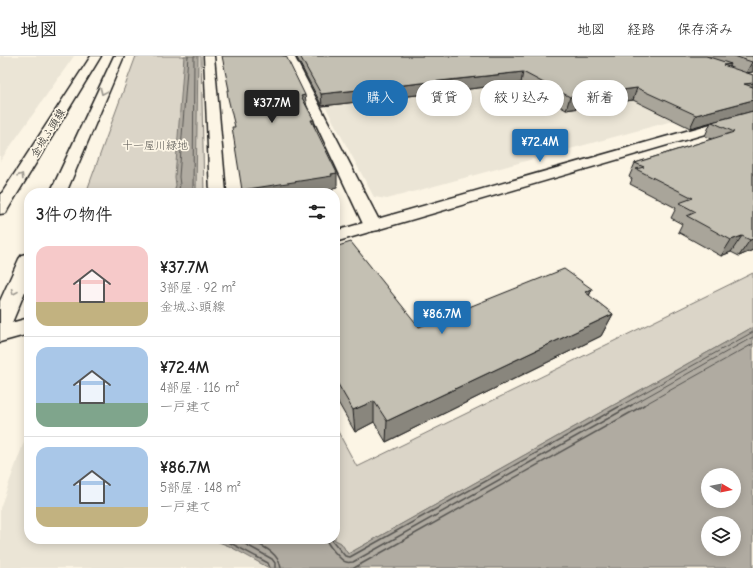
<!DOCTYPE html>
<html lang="ja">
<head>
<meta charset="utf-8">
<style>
  body { margin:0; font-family:"Comic Neue","Klee One",sans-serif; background:#f6f6f6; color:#222; height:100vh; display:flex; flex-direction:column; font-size:15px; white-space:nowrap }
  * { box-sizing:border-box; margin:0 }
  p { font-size:13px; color:#767676 }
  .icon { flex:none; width:22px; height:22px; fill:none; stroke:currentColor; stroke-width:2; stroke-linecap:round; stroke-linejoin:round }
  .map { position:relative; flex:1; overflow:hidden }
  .side { position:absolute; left:24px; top:132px; width:316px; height:356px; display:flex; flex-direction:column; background:#fff; border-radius:16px; box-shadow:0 2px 10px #0003 }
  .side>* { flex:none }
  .guide { position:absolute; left:352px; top:24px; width:341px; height:36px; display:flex; gap:8px }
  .needle { width:26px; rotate:99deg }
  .controls { position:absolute; left:701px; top:412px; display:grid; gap:8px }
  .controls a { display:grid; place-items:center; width:40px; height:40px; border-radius:50%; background:#fff; box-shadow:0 2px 10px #0003; font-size:20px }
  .price { position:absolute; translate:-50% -34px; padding:0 9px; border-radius:4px; background:#1f6fb2; color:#fff; font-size:13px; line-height:26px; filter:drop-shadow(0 1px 2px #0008) }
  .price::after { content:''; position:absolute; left:50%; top:24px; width:12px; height:9px; margin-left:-6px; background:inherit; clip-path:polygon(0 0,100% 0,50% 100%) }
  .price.on { background:#222; color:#fff }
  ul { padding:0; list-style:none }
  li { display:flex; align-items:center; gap:12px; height:100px; padding:0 12px }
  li+li { border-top:1px solid #e0e0e0 }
  li span { display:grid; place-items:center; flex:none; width:112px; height:80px; border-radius:12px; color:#555 }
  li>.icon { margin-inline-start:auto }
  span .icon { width:48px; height:48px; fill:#fffc; stroke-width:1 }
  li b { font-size:17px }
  h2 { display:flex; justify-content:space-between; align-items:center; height:48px; padding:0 12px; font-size:17px }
  .tag { padding:0 14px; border-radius:18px; background:#fff; box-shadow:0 2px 10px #0003; font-size:14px; line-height:36px }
  .tag.on { background:#1f6fb2; color:#fff }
  header { display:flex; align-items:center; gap:24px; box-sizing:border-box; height:56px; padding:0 20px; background:#fff; border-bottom:1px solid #e0e0e0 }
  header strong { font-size:19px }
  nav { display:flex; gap:22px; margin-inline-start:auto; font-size:14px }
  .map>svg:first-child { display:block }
  .built { fill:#ebe5d6 }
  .green { fill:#dbd5c8; stroke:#7c7872 }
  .water { fill:#b0aba1; stroke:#75726c; fill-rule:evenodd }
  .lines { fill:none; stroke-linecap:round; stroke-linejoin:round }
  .shore-far1 { stroke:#575551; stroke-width:1 }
  .shore { stroke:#575551; stroke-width:1.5 }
  .street-casing { stroke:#1c1c1c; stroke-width:3 }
  .secondary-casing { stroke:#1c1c1c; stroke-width:3 }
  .primary-casing { stroke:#1c1c1c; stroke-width:3 }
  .street { fill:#fcf5e5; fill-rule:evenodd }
  .secondary { fill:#fcf5e5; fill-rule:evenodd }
  .primary { fill:#fcf5e5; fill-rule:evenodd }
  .wall { fill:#a9a59a; stroke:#1c1c1c }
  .shaded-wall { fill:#89867d; stroke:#1c1c1c }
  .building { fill:#c4c0b3; stroke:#1c1c1c }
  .oneway { stroke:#97938b }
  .labels { text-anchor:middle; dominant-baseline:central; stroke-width:3.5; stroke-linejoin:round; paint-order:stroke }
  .far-street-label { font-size:11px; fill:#1c1c1c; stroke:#fcf5e5 }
  .far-park-label { font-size:11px; fill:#555450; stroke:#fcf5e5 }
</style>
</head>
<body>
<header>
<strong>地図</strong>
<nav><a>地図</a><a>経路</a><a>保存済み</a></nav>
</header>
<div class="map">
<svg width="753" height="512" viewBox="0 0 753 512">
  <rect width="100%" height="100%" fill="#fcf5e5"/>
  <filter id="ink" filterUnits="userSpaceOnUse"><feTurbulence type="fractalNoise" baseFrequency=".025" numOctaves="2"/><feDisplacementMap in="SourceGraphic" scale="8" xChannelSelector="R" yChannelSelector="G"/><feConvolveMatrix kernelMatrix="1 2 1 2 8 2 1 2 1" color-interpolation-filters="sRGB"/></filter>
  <g filter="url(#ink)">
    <g class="built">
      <polygon points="0,0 74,0 0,105"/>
      <polygon points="298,0 753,43 387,143 374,141"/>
      <polygon points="29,372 29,483 211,483 229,490 269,512 0,512 0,452"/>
    </g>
    <g class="green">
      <polygon points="136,0 201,0 204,137 86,137"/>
      <polygon points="753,217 753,271 348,498 341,487 333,483 335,483 335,370 357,411"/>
    </g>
    <g class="water">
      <polygon points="184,0 198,0 196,137 174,137 176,129 175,121"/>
      <path d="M753,271V512H269L229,490L211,483H333L341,487L348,498ZM708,419H734V445H708ZM708,467H734V493H708Z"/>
    </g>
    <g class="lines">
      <g class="shore-far1">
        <polyline points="178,137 180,129 179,121 188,0"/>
        <polyline points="193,137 194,0"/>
        <polyline points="620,350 753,276"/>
        <polyline points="630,350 753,281"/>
        <polyline points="642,350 753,288"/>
      </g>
      <g class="shore">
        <polyline points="223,483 268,507 270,512"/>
        <polyline points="236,483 272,503 275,507 275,512"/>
        <path d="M248,483C261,490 278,495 281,512"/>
        <path d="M326,483C327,488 341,505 346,506C349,507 350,506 353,506L632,349"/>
        <polyline points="331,483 345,500 350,501 622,349"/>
        <polyline points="354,512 644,349"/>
      </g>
      <g class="street-casing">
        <g id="street">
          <polygon points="204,0 214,0 226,137 210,137"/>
          <polygon points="284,0 294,0 382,170 379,174 373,175 367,174 364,170"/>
        </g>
      </g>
      <g class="secondary-casing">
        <g id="secondary">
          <polygon points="753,56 753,64 335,186 335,175"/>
          <polygon points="29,262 29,278 0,286 0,270"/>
        </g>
      </g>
      <g class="primary-casing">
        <g id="primary">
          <polygon points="91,0 101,0 8,153 6,157 0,158 0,140"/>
          <polygon points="114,0 124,0 66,137 50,137"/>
          <polygon points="29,197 29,226 11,269 8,275 0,277 0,245 19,203 22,199"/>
        </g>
      </g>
      <use href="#street" class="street"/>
      <use href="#secondary" class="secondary"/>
      <use href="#primary" class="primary"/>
    </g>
    <g class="wall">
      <polygon points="296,0 753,0 753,16 746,17 753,19 753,194 739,200 731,196 721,200 678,176 682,168 671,162 676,152 630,128 632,123 629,121 635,107 712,83 705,80 711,66 690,72 633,44 566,54 521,27 322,50"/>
      <polygon points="335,191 419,271 592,233 589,240 613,258 601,280 386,386 374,366 355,376 335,341"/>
    </g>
    <g class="shaded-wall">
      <polygon points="752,6 753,6 753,16 746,17"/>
      <polygon points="731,8 725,19 723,9"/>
      <polygon points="523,16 521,27 322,50 321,38"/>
      <polygon points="753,27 753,38 744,28"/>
      <polygon points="637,32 633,44 566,54 570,41"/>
      <polygon points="305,39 307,52 301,40"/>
      <polygon points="753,44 753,55 690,72 696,59"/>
      <polygon points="311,64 314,64 315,77"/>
      <polygon points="337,117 337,131 333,132 333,135 320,137 243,137 242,134"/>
      <polygon points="742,180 731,196 721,200 731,184"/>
      <polygon points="753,183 753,194 739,200 750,184"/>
      <polygon points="592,233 582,256 585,236"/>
      <polygon points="613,258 601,280 386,386 387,365"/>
      <polygon points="374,345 374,366 355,376 353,354"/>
    </g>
    <g class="building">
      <polygon points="222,0 286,0 305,39 301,40 314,64 311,64 337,117 331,118 332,120 242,134 232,71 235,71 228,42 227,34 229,34"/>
      <polygon points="300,0 706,0 731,8 723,9 753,19 753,27 744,28 753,31 753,44 696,59 637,32 570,41 523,16 321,38"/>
      <polygon points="734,0 753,0 753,6 752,6"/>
      <polygon points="753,55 753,183 750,184 742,180 731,184 687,160 696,156 679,147 693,142 636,113 644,111 635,107 734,76 712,66"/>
      <polygon points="351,186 419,271 564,213 592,233 585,236 613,258 387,365 374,345 353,354 335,323 335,191"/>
    </g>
    <defs><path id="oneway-chevron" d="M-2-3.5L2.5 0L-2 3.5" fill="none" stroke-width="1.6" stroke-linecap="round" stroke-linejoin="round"/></defs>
    <g class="oneway">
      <use href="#oneway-chevron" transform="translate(103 36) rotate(114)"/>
      <use href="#oneway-chevron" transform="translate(21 120) rotate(-58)"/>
      <use href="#oneway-chevron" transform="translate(14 236) rotate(114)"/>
    </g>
  </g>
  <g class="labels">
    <g class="far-street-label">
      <text transform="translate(48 77) rotate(-58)">金城ふ頭線</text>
    </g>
    <g class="far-park-label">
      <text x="155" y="89">十一屋川緑地</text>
    </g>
  </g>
</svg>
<div class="controls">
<a><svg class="needle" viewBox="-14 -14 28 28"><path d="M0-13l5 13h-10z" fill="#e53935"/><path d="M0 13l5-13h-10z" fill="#767676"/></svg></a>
<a><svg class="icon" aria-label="layers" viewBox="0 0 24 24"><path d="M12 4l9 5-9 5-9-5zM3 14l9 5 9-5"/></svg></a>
</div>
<b class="price on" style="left:272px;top:68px">¥37.7M</b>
<b class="price" style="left:540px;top:107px">¥72.4M</b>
<b class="price" style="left:442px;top:279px">¥86.7M</b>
<div class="guide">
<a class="tag on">購入</a>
<a class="tag">賃貸</a>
<a class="tag">絞り込み</a>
<a class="tag">新着</a>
</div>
<section class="side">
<h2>3件の物件<svg class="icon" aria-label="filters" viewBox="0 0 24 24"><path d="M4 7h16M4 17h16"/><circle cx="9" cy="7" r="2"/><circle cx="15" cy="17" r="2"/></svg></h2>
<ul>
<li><span style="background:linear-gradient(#f6c9c9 70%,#c2b280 0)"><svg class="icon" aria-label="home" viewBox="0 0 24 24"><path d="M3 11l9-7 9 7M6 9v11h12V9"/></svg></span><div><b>¥37.7M</b><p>3部屋 · 92 m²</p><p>金城ふ頭線</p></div></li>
<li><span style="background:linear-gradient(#a9c7e8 70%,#7fa58c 0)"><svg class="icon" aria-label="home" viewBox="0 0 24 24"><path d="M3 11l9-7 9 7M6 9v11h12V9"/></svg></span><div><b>¥72.4M</b><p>4部屋 · 116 m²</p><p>一戸建て</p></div></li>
<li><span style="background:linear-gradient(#a9c7e8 75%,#c2b280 0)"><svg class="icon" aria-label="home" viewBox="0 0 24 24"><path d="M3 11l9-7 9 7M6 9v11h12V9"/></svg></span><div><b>¥86.7M</b><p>5部屋 · 148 m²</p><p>一戸建て</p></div></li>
</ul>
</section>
</div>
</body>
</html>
